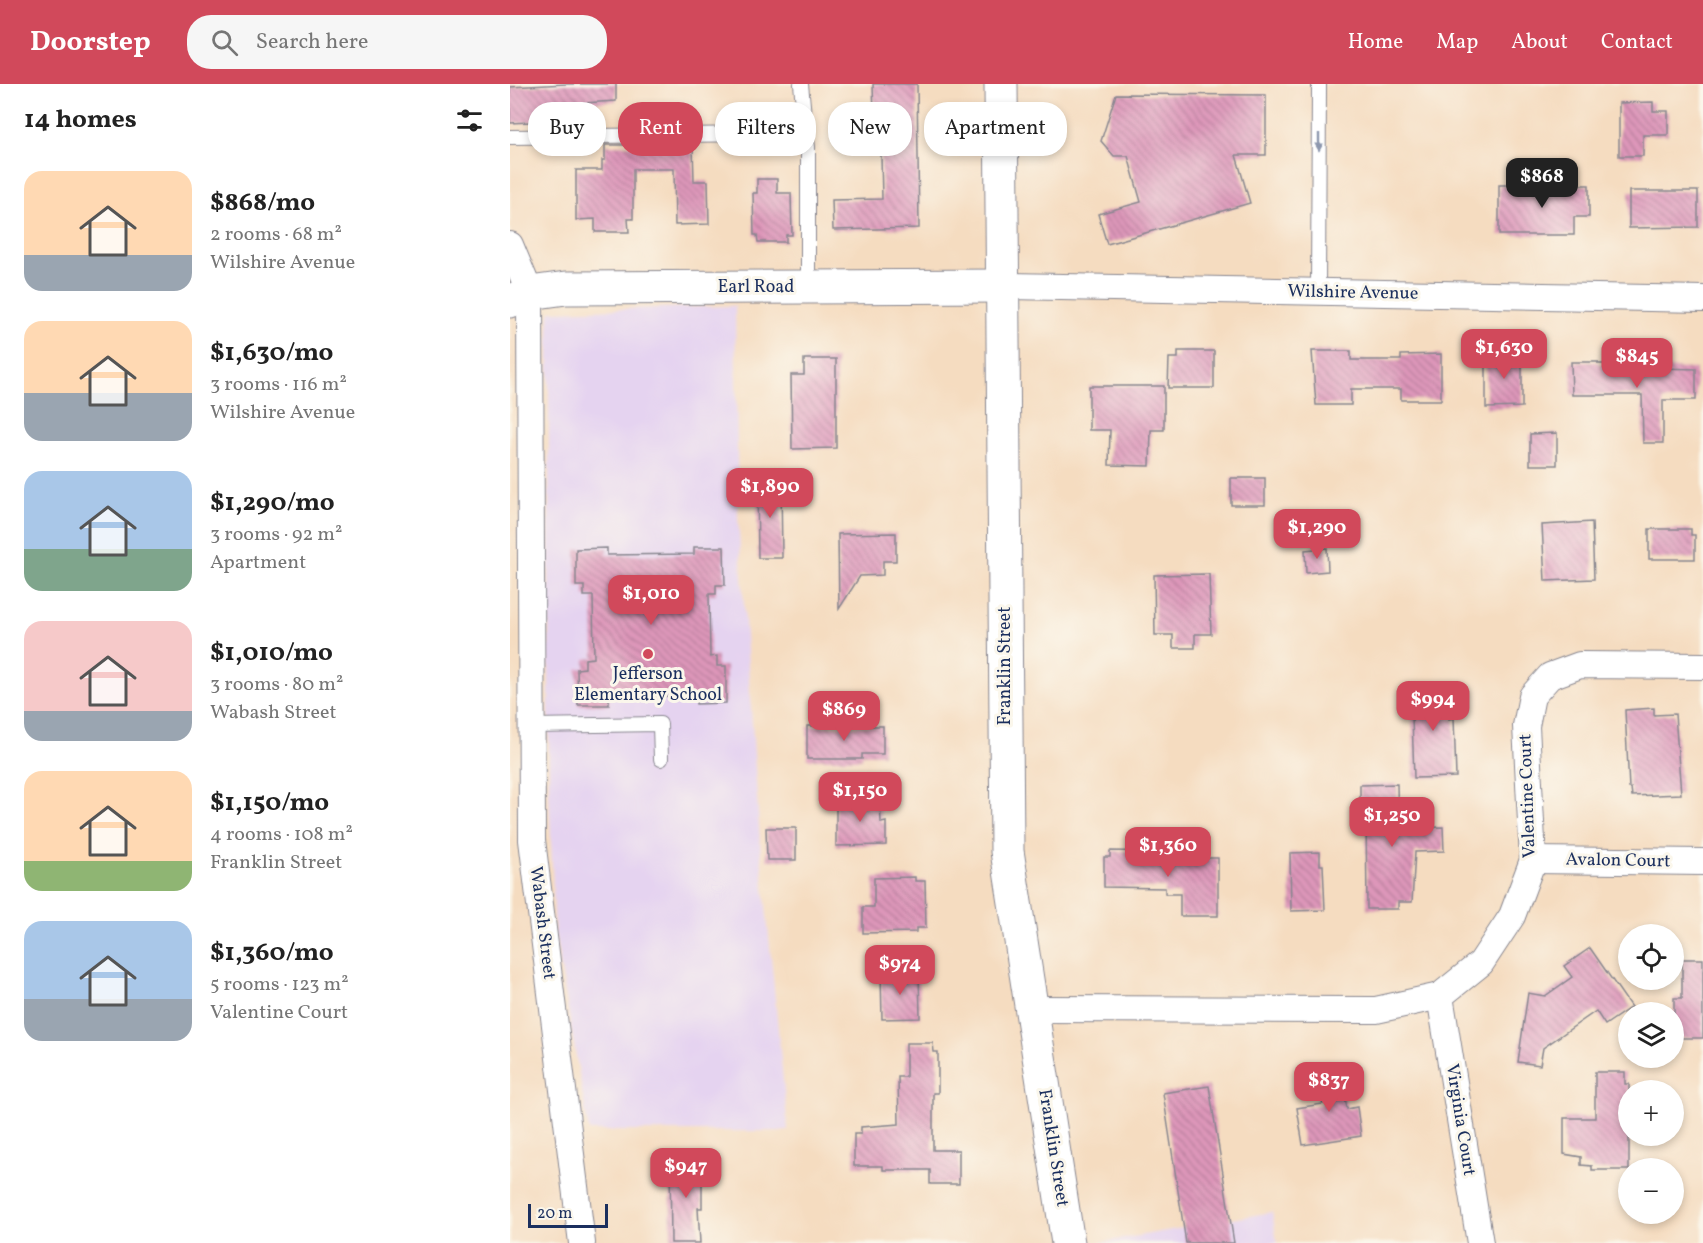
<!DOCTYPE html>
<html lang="en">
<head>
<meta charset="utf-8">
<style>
  body { margin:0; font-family:Vollkorn,serif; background:#f6f6f6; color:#222; height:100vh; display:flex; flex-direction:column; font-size:22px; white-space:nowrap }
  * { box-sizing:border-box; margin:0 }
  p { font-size:20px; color:#767676 }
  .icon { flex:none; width:33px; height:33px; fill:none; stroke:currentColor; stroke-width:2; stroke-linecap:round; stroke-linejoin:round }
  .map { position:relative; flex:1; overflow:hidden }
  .panel { display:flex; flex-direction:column; background:#fff; width:510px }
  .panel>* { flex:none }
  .guide { position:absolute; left:18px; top:18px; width:570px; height:54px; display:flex; gap:12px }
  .controls { position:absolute; left:1108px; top:840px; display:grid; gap:12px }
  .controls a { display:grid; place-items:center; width:66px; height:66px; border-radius:50%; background:#fff; box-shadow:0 3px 9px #0003; font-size:30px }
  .scale { position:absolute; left:18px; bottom:15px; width:80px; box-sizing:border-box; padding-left:6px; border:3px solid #1b2f5e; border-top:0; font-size:16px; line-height:21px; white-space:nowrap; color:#1b2f5e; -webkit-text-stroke:4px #fbf7ec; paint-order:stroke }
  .price { position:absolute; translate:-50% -51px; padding:0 14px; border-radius:12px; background:#d1495b; color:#fff; font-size:20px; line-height:39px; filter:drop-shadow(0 2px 3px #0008) }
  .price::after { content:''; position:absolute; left:50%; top:36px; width:18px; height:14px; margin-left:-9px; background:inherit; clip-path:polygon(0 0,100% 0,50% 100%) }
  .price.selected { background:#222; color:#fff }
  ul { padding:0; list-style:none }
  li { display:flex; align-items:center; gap:18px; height:150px; padding:0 24px }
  li span { display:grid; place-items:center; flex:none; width:168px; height:120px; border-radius:18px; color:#555 }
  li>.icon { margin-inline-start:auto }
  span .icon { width:72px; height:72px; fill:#fffc; stroke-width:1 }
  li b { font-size:26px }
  h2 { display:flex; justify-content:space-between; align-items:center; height:72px; padding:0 24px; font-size:26px }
  .chip { padding:0 21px; border-radius:24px; background:#fff; box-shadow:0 3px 9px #0003; font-size:21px; line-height:54px }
  .chip.selected { background:#d1495b; color:#fff }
  header { display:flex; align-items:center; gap:36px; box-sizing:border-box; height:84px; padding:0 30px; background:#d1495b; color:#fff }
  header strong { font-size:28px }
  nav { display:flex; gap:33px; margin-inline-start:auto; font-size:21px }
  .search { width:420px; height:54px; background:#f6f6f6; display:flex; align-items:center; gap:15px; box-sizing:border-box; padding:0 21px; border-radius:24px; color:#767676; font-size:22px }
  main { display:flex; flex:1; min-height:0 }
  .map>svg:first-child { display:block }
  .built { fill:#e5d3f0 }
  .building { fill:url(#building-back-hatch) }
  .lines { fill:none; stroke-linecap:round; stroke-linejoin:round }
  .lane-casing { stroke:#88868f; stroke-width:16 }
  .street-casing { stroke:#88868f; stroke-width:28 }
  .secondary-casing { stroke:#88868f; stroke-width:35 }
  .lane { stroke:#fff; stroke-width:14 }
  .street { stroke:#fff; stroke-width:26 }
  .secondary { stroke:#fff; stroke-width:33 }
  .oneway { fill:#8d97ae }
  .poi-dot { fill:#d1495b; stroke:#fbf7ec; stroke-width:2 }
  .labels { text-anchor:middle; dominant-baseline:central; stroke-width:6; stroke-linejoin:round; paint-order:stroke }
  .street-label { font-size:18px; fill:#1b2f5e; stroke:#fbf7ec }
  .poi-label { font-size:18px; fill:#1b2f5e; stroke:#fbf7ec }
</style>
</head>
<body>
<header>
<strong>Doorstep</strong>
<div class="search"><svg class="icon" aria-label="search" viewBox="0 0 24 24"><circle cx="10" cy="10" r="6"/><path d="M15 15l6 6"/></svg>Search here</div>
<nav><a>Home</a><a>Map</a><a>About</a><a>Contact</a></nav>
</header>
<main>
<section class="panel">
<h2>14 homes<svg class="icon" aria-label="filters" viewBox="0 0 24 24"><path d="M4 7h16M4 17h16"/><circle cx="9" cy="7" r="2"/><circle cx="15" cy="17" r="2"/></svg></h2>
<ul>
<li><span style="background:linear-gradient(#ffd9b3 70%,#9aa5b1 0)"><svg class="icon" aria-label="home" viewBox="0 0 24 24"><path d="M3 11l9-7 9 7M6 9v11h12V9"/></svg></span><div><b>$868/mo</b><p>2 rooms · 68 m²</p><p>Wilshire Avenue</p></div></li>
<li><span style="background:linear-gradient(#ffd9b3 60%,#9aa5b1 0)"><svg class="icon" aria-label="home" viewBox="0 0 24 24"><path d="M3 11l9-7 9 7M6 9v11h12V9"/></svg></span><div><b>$1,630/mo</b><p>3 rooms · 116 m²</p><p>Wilshire Avenue</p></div></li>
<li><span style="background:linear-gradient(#a9c7e8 65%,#7fa58c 0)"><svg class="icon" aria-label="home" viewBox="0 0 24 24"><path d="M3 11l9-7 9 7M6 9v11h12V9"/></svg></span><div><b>$1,290/mo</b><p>3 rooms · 92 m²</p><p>Apartment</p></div></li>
<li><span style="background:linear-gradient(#f6c9c9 75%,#9aa5b1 0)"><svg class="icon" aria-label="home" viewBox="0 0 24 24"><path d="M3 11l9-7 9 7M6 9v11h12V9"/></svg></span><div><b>$1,010/mo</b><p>3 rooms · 80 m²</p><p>Wabash Street</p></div></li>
<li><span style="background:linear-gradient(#ffd9b3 75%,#8fb573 0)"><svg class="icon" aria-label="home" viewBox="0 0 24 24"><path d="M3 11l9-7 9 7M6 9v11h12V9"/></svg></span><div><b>$1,150/mo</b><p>4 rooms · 108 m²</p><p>Franklin Street</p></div></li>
<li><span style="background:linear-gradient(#a9c7e8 65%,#9aa5b1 0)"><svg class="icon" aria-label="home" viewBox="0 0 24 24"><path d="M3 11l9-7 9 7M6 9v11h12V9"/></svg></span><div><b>$1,360/mo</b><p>5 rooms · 123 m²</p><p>Valentine Court</p></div></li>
</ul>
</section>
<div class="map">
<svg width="1193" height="1159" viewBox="0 0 1193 1159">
  <defs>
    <pattern id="building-back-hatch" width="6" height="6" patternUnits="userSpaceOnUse" patternTransform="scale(1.5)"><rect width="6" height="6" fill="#de97ba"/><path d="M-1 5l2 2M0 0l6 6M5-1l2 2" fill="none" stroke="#b37c9a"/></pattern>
  </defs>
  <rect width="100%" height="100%" fill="#fbf7ec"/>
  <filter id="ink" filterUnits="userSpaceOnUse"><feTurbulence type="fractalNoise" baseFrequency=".0167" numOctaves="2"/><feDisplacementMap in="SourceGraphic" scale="12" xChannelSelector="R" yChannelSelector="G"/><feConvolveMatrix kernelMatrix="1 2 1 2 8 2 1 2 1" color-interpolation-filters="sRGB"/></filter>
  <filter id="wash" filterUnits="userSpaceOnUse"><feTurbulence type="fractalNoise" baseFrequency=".008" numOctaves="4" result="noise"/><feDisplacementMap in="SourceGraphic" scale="24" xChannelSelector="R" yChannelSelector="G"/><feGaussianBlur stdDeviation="1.35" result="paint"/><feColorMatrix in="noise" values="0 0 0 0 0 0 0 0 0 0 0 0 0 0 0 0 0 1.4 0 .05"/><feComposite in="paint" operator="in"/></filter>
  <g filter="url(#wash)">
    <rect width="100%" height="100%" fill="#f5dcc0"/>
    <g class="built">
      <polygon points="225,222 228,434 251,772 278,1047 79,1047 45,850 39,706 39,235 41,227"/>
      <polygon points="762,1128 767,1159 589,1159"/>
    </g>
    <g id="blocks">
      <g class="building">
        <polygon points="56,0 106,0 106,17 40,21 41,37 0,39 0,3"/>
        <polygon points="363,0 407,0 409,144 323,146 322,116 372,115 370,30 364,30"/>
        <polygon points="606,10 756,11 756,71 726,71 740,119 597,160 588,130 631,118 618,72 604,72 591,57"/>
        <polygon points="1143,18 1143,27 1158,27 1158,51 1133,51 1133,72 1109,72 1109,19"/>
        <polygon points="95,61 183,61 184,97 198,97 199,140 165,141 164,85 123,85 123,135 118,135 119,148 85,148 85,135 66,136 66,86 92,86 92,76 95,76"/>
        <polygon points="247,95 267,95 267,109 281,109 282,151 276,151 276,158 248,158 247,151 244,151 243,109 247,109"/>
        <polygon points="989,101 1079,101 1079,133 1064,133 1064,151 989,151"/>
        <polygon points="1119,107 1188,107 1188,143 1119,144"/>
        <polygon points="668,267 704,267 704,304 658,304 659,274 668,274"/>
        <polygon points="802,267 841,267 841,276 891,276 891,271 931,270 931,316 891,316 891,305 841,305 841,321 806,321"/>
        <polygon points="976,268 1012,268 1012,323 976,324"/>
        <polygon points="294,275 326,275 326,364 282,365 281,291 294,291"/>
        <polygon points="1061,278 1088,278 1088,280 1108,280 1108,283 1186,285 1186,316 1153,316 1153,359 1133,359 1132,311 1062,311"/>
        <polygon points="579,302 654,302 654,346 641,346 640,382 599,381 600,346 579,346"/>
        <polygon points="1047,349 1047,381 1020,381 1020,350"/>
        <rect x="721" y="394" width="34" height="27"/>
        <polygon points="247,396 271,396 272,474 248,474"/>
        <polygon points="1082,438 1084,495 1035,497 1032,441"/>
        <polygon points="1139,445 1181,445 1181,451 1185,451 1185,475 1139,475"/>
        <polygon points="386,449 386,477 373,477 373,491 350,492 329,525 328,450"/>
        <polygon points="184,463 214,463 215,501 206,501 206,510 199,510 200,573 207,572 207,582 216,582 216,619 186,620 186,612 99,613 99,621 68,621 67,585 75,584 75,575 84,574 83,512 74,512 74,502 66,502 66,465 97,464 97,471 184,470"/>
        <polygon points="817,464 818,487 796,489 795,466"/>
        <polygon points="699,490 701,550 685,550 685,564 663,564 663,551 645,551 644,491"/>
        <polygon points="938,600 939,635 944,634 946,693 904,694 901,601"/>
        <polygon points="1144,624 1144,631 1165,630 1171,710 1122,712 1121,704 1119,704 1115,626"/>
        <polygon points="297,642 373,642 373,670 352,670 352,675 297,675"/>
        <polygon points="887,700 888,744 933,743 934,767 905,768 902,818 888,818 888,825 857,825 856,731 850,731 850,701"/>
        <polygon points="326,715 370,715 371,739 376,738 376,761 326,762"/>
        <polygon points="256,744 286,744 286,776 257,776"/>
        <polygon points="600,767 651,768 651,774 708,774 708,832 670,832 670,810 655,810 655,804 594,803 594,773 600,773"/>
        <polygon points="810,768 810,781 813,781 815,826 781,827 780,769"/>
        <polygon points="405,793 405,797 415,797 416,844 406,844 406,848 353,849 353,823 364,823 364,794"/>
        <polygon points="1080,864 1121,923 1095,941 1086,927 1033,964 1030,981 1008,978 1018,909 1035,912 1062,893 1054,882"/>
        <polygon points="1172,875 1193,875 1193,954 1164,954 1164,914 1172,914"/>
        <polygon points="409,889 410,934 372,935 371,890"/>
        <polygon points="396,959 423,959 424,968 428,968 428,1009 423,1009 423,1066 449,1066 449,1100 420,1100 420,1086 373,1086 373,1082 344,1082 344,1050 351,1050 351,1043 389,1040 388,993 396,993"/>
        <polygon points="830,985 837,1025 847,1023 851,1052 793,1061 787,1024 813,1020 807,988"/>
        <polygon points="1085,988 1115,988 1115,1000 1119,1000 1119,1086 1082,1086 1082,1082 1071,1081 1071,1073 1054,1070 1054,1034 1085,1034"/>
        <polygon points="699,1002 724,1159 676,1159 653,1009"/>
        <polygon points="160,1073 192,1073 192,1124 188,1124 190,1159 161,1159"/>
      </g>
    </g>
  </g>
  <g filter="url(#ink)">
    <use href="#blocks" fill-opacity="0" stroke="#88868f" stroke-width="1.5"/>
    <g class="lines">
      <g class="lane-casing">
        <g id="lane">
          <polyline points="295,42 298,63 298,203"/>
          <polyline points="0,53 250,50 295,42 291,0"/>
          <polyline points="808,208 809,0"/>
          <polyline points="21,642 150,640 151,675"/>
        </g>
      </g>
      <g class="street-casing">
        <g id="street">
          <polyline points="0,161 20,209 22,756 72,1159"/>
          <polyline points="493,202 1193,215"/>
          <polyline points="1023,776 1193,778"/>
          <polyline points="930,912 970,1159"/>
          <polyline points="521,925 866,926 930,912 971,879 1002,832 1023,776 1016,642 1022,612 1040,592 1070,581 1193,582"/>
        </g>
      </g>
      <g class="secondary-casing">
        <g id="secondary">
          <polyline points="491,0 497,767 558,1159"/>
          <polyline points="0,217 20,209 56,204 493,202"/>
        </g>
      </g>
      <use href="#lane" class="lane"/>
      <use href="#street" class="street"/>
      <use href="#secondary" class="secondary"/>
    </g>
    <defs><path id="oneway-solid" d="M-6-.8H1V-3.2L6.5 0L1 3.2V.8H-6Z" transform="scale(1.5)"/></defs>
    <use class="oneway" href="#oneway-solid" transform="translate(809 58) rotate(90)"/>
  </g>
  <circle class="poi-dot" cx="138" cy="570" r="6"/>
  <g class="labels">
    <g class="street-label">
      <text x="246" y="203">Earl Road</text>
      <text transform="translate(843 209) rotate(1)">Wilshire Avenue</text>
      <text transform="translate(495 582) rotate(-90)">Franklin Street</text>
      <text transform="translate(1018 712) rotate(-92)">Valentine Court</text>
      <text transform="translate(1108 777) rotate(1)">Avalon Court</text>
      <text transform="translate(32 839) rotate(83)">Wabash Street</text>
      <text transform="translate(950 1036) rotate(81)">Virginia Court</text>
      <text transform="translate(543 1064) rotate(81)">Franklin Street</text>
    </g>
    <g class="poi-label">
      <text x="138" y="590">Jefferson<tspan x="138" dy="21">Elementary School</tspan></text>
    </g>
  </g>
</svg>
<div class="controls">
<a><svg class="icon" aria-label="locate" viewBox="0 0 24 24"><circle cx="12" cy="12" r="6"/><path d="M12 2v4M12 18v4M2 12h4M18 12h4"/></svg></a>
<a><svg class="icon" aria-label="layers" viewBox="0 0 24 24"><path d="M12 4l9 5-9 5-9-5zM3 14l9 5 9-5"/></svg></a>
<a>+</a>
<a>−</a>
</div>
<div class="scale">20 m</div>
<b class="price selected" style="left:1032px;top:125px">$868</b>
<b class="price" style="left:994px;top:296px">$1,630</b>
<b class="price" style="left:1127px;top:305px">$845</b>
<b class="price" style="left:260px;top:435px">$1,890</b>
<b class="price" style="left:807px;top:476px">$1,290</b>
<b class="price" style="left:141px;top:542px">$1,010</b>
<b class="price" style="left:923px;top:648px">$994</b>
<b class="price" style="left:334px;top:658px">$869</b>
<b class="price" style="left:350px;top:739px">$1,150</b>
<b class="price" style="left:882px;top:764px">$1,250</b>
<b class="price" style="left:658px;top:794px">$1,360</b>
<b class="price" style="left:390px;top:912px">$974</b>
<b class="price" style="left:819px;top:1029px">$837</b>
<b class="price" style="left:176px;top:1115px">$947</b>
<div class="guide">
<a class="chip">Buy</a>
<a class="chip selected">Rent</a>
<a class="chip">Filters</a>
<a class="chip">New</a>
<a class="chip">Apartment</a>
</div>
</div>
</main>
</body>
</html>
